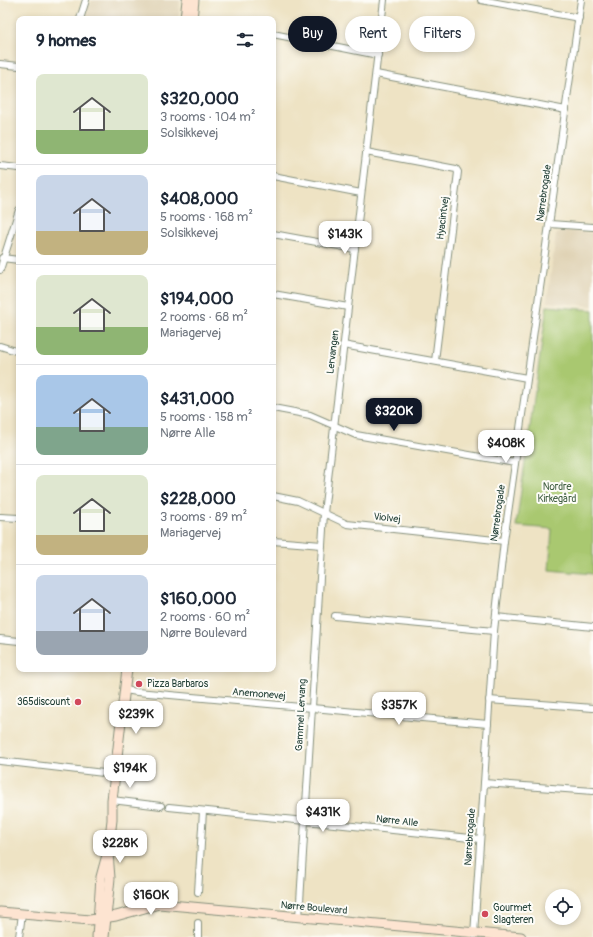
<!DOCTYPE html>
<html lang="en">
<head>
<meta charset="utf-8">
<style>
  body { margin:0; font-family:Pangolin,sans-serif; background:#f2f2f3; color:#1f2937; height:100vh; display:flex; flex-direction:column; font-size:15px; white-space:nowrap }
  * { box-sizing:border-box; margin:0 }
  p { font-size:13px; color:#747a83 }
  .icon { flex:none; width:22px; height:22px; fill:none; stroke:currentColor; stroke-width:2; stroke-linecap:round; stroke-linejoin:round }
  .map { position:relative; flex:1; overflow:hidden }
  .details { position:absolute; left:16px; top:16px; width:260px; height:656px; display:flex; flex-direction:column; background:#fff; border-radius:8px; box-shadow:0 2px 6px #0003 }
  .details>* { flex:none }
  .top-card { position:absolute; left:288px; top:16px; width:245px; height:36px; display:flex; gap:8px }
  .controls { position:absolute; left:545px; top:889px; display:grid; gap:8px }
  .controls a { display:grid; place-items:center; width:36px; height:36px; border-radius:50%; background:#fff; box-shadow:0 2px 6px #0003; font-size:20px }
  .price { position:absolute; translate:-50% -34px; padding:0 9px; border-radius:8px; background:#fff; color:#222; font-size:13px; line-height:26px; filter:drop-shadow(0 1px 2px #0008) }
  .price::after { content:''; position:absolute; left:50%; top:24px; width:12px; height:9px; margin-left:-6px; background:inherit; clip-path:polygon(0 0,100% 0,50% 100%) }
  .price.active { background:#111827; color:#fff }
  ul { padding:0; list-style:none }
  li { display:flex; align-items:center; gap:12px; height:100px; padding:0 20px }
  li+li { border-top:1px solid #e0e1e3 }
  li span { display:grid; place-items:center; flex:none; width:112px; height:80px; border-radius:8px; color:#555 }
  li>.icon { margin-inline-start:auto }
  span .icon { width:48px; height:48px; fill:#fffc; stroke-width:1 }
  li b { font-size:17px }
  h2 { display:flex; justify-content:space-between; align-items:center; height:48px; padding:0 20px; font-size:17px }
  .pill { padding:0 14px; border-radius:18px; background:#fff; box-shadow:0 2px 6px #0003; font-size:14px; line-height:36px }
  .pill.active { background:#111827; color:#fff }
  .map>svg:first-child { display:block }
  .built { fill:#e0d3b5 }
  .green { fill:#a9c870; stroke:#648252 }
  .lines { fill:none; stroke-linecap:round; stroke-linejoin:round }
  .street-casing { stroke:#86907c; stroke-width:8 }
  .secondary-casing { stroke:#86907c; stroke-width:11 }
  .street { stroke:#fff; stroke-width:6 }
  .secondary { stroke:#fde4d1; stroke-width:9 }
  .poi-dot { fill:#d1495b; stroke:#fdfcf7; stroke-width:1.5 }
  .labels { text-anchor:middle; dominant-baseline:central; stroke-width:4; stroke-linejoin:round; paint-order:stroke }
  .street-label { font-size:10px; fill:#1f3d34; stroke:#fdfcf7 }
  .park-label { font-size:10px; fill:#426043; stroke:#fdfcf7 }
  .poi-label { font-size:10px; fill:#1f3d34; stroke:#fdfcf7; text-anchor:start }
</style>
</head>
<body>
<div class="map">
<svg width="593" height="937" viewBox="0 0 593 937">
  <rect width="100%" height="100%" fill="#fdfcf7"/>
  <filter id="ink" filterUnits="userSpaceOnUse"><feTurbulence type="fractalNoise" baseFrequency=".025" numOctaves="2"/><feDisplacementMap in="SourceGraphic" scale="8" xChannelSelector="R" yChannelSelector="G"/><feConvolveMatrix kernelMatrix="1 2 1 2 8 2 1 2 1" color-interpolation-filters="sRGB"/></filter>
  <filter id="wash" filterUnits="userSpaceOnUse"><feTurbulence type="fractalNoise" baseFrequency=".012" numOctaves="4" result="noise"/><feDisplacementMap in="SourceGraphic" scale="16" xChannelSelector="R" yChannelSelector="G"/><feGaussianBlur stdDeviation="0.9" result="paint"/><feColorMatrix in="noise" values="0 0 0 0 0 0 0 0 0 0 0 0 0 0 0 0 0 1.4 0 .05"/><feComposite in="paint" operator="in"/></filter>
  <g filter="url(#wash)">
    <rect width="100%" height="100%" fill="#eee3c4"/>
    <g class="built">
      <polygon points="92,0 180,0 178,19 85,19"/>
      <polygon points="562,230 593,233 593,306 547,302 556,235"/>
    </g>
    <polygon class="green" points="547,306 593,310 593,574 549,570 552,529 516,526"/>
  </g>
  <g filter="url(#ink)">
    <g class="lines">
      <g class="street-casing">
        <g id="street">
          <polyline points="481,0 579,18"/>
          <polyline points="80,19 86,0"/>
          <polyline points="273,34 378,55"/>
          <polyline points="0,64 19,66"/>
          <polyline points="376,74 566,110"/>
          <polyline points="366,152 456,169 458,172 435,361"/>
          <polyline points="0,166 19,168"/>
          <polyline points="273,176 361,193"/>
          <polyline points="550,224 593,227"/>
          <polyline points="273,234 355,249"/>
          <polyline points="2,258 19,260"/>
          <polyline points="0,270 19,210"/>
          <polyline points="273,294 348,307"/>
          <polyline points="343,345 527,378"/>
          <polyline points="0,346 19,352"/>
          <polyline points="273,408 310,415 356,435 515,463"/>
          <polyline points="273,496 298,501 347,524 504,541"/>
          <polyline points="0,517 19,518"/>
          <polyline points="273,541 322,545"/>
          <polyline points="335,616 494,631"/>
          <polyline points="496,617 593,627"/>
          <polyline points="0,639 19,641"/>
          <polyline points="125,690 137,692 488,724"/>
          <polyline points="489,700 593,708"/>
          <polyline points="0,761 121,775"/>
          <polyline points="484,783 593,791"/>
          <polyline points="112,800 161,806"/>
          <polyline points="169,807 480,839"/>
          <polyline points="198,892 203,811"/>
          <polyline points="299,918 324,513 384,0"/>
          <polyline points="474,935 494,631 504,541 581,0"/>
          <polyline points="19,937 22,914"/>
          <polyline points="198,937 198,923"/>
        </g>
      </g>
      <g class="secondary-casing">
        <g id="secondary">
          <polyline points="185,19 187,0"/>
          <polyline points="192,19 194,0"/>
          <polyline points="0,912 90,920 116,916 159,904 521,937"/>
          <polyline points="97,937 101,877 107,855"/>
          <polyline points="104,937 110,878 108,853 112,820 112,800 127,669"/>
        </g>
      </g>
      <use href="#street" class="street"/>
      <use href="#secondary" class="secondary"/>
    </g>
  </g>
  <g class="poi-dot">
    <circle cx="139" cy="684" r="4"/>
    <circle cx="78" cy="702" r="4"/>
    <circle cx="485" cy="914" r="4"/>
  </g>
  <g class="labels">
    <g class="street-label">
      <text transform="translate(544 193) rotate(-82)">Nørrebrogade</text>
      <text transform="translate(443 218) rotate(-83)">Hyacintvej</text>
      <text transform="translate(333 352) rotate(-83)">Lervangen</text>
      <text transform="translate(498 513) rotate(-82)">Nørrebrogade</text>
      <text transform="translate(387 518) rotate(6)">Violvej</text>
      <text transform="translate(259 694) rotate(5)">Anemonevej</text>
      <text transform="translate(301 715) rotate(-87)">Gammel Lervang</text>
      <text transform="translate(397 821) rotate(6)">Nørre Alle</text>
      <text transform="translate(470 837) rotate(-86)">Nørrebrogade</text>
      <text transform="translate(314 908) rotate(5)">Nørre Boulevard</text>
    </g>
    <g class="park-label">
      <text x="557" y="487">Nordre<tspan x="557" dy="12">Kirkegård</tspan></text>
    </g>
    <g class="poi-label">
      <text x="147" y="684">Pizza Barbaros</text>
      <text x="70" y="702" text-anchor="end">365discount</text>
      <text x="493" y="908">Gourmet<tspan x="493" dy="12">Slagteren</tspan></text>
    </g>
  </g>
</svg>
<div class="controls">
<a><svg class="icon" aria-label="locate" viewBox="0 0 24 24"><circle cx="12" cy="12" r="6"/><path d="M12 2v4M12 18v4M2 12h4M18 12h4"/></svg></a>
</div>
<b class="price" style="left:345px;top:255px">$143K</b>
<b class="price active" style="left:394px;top:432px">$320K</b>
<b class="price" style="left:506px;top:464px">$408K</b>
<b class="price" style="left:399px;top:726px">$357K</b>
<b class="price" style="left:136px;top:735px">$239K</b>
<b class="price" style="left:130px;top:789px">$194K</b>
<b class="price" style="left:323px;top:833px">$431K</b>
<b class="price" style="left:120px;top:864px">$228K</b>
<b class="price" style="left:151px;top:916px">$160K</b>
<div class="top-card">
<a class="pill active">Buy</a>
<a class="pill">Rent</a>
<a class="pill">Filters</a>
</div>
<section class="details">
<h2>9 homes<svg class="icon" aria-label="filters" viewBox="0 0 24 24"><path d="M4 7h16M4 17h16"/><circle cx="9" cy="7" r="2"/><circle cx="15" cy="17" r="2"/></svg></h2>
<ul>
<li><span style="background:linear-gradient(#dfe7d0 70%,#8fb573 0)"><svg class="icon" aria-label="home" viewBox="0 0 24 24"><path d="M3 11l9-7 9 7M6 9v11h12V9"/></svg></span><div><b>$320,000</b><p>3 rooms · 104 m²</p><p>Solsikkevej</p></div></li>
<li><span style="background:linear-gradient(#c9d6e8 70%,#c2b280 0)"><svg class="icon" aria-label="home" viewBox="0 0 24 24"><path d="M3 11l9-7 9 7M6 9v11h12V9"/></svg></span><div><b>$408,000</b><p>5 rooms · 168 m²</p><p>Solsikkevej</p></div></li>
<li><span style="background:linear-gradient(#dfe7d0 65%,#8fb573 0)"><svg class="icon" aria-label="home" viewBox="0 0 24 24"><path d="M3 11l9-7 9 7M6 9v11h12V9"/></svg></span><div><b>$194,000</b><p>2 rooms · 68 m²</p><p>Mariagervej</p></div></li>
<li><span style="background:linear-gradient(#a9c7e8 65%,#7fa58c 0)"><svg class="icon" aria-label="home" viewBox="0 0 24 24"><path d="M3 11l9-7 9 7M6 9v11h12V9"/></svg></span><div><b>$431,000</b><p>5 rooms · 158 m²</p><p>Nørre Alle</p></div></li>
<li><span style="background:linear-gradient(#dfe7d0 75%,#c2b280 0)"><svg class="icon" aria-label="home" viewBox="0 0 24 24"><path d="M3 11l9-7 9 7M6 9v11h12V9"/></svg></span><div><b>$228,000</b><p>3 rooms · 89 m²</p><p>Mariagervej</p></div></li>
<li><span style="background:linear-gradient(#c9d6e8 70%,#9aa5b1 0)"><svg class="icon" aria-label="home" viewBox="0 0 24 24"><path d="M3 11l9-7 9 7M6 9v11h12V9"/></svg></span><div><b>$160,000</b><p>2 rooms · 60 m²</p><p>Nørre Boulevard</p></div></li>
</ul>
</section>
</div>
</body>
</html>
